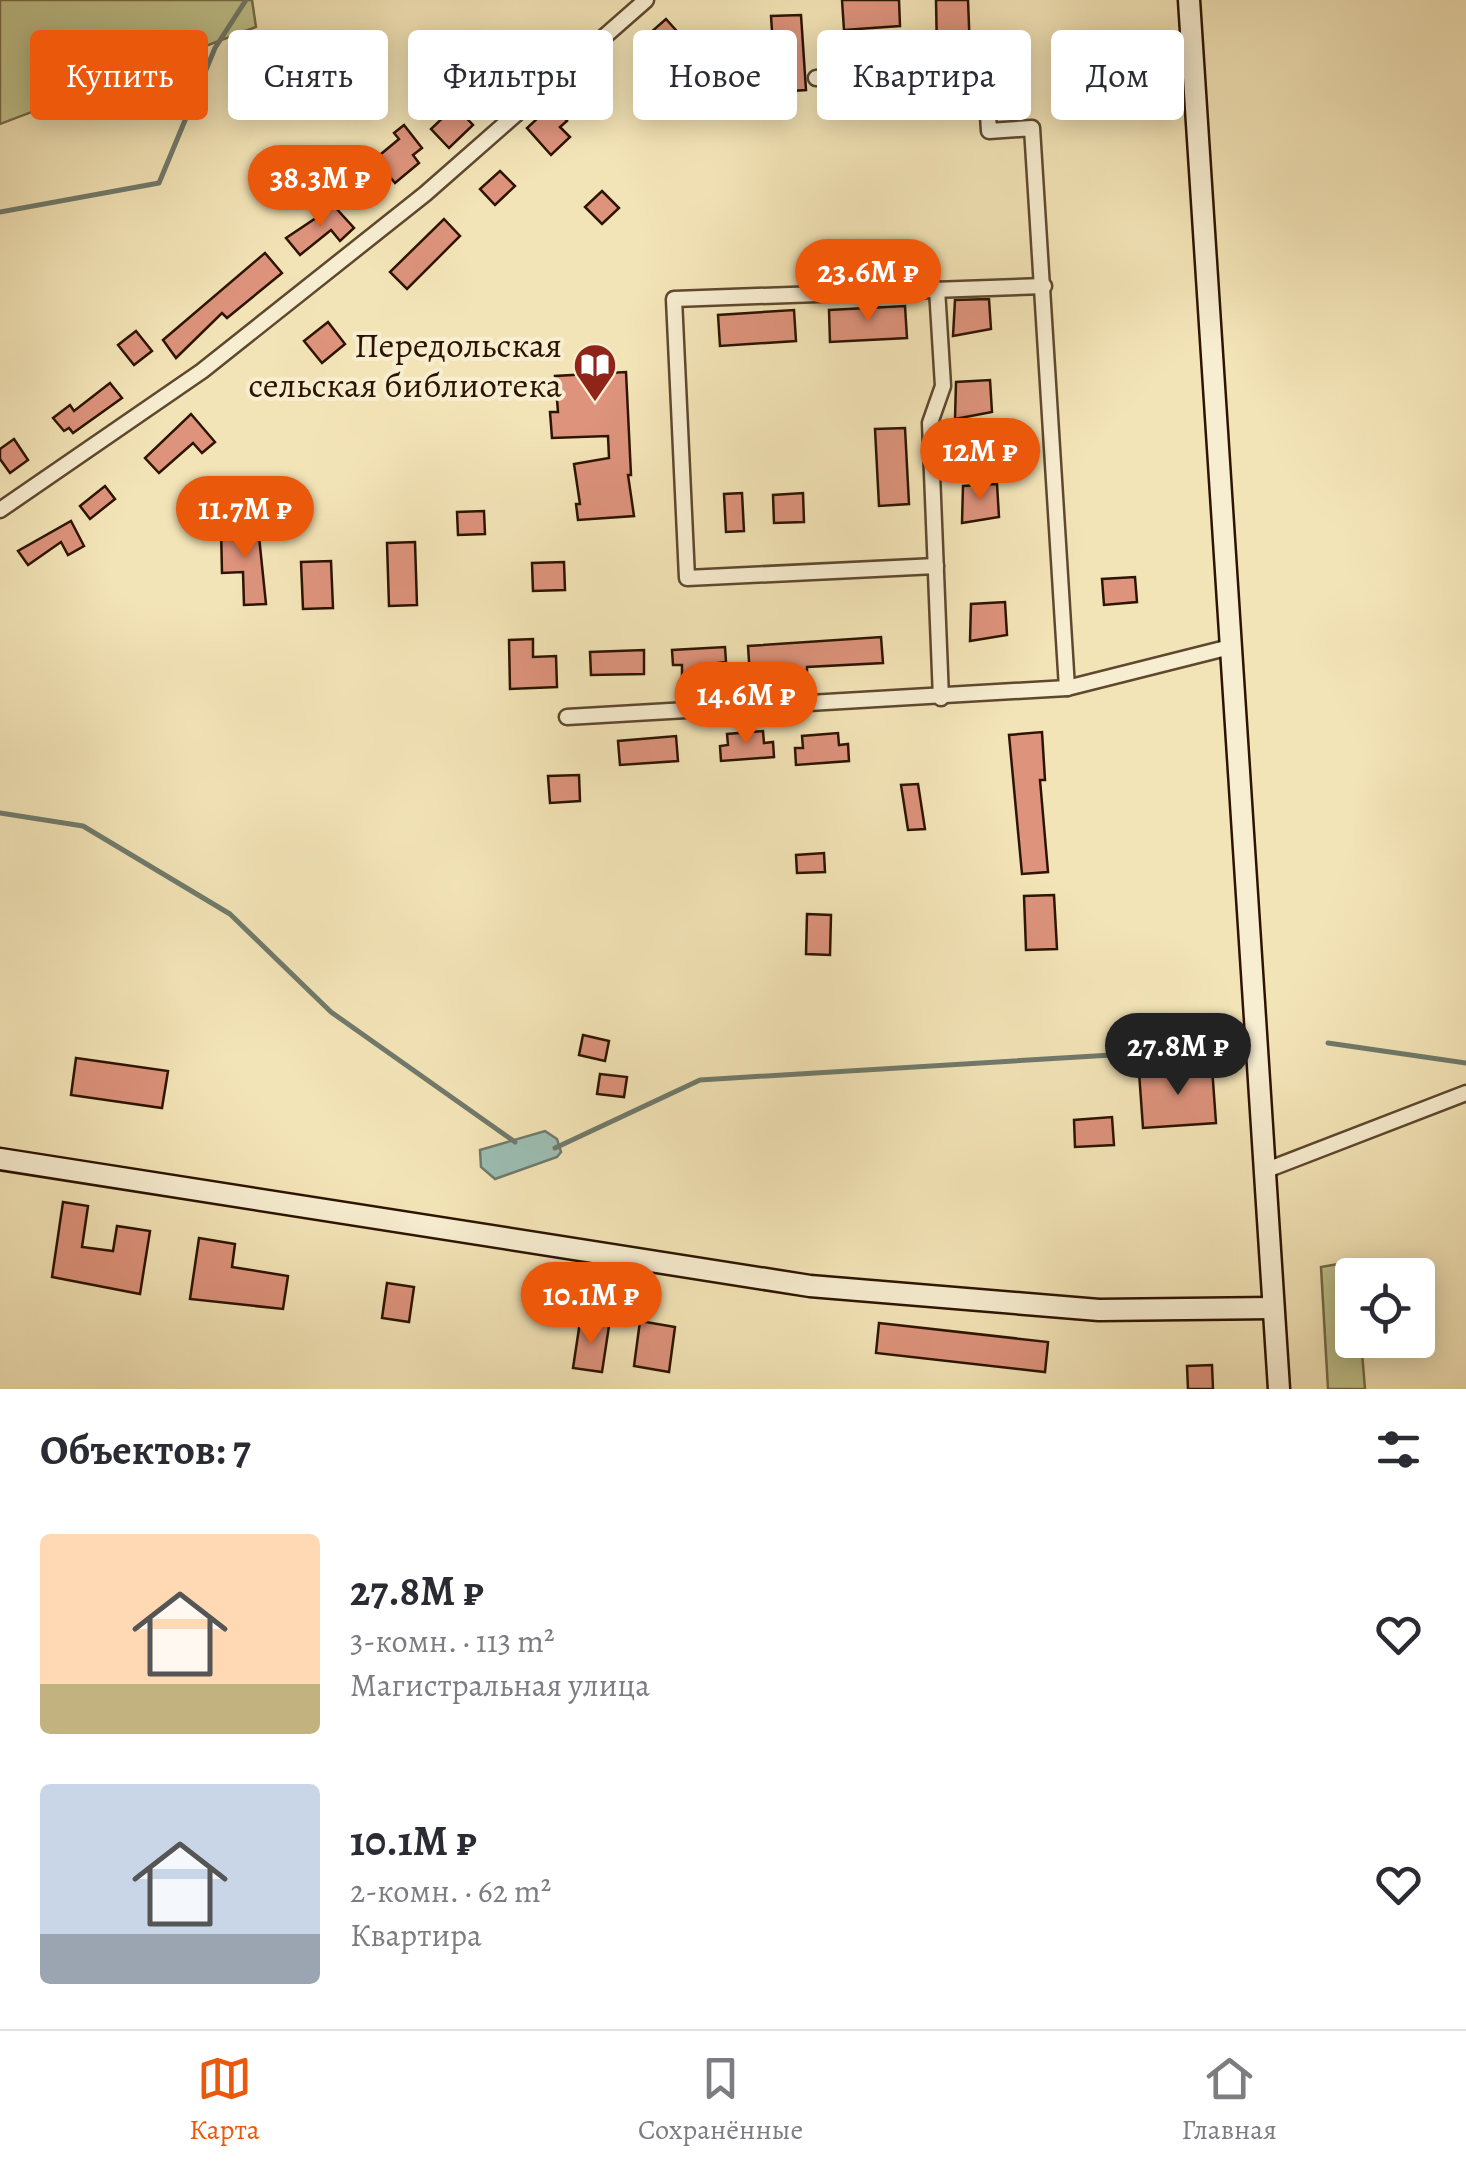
<!DOCTYPE html>
<html lang="ru">
<head>
<meta charset="utf-8">
<style>
  body { margin:0; font-family:Alegreya,serif; background:#f2f2f3; color:#2b2b33; height:100vh; display:flex; flex-direction:column; font-size:38px; white-space:nowrap }
  * { box-sizing:border-box; margin:0 }
  p { font-size:32px; color:#7c7c81 }
  .icon { flex:none; width:55px; height:55px; fill:none; stroke:currentColor; stroke-width:2; stroke-linecap:round; stroke-linejoin:round }
  .map { position:relative; height:1389px; overflow:hidden }
  .drawer { display:flex; flex-direction:column; background:#fff; flex:1 }
  .drawer>* { flex:none }
  .banner { position:absolute; left:30px; top:30px; width:1408px; height:90px; display:flex; gap:20px }
  .fabs { position:absolute; left:1335px; top:1258px; display:grid; gap:20px }
  .fabs a { display:grid; place-items:center; width:100px; height:100px; border-radius:10px; background:#fff; box-shadow:0 5px 25px #0003; font-size:50px }
  .price { position:absolute; translate:-50% -85px; padding:0 22px; border-radius:35px; background:#ea580c; color:#fff; font-size:32px; line-height:65px; filter:drop-shadow(0 2px 5px #0008) }
  .price::after { content:''; position:absolute; left:50%; top:60px; width:30px; height:22px; margin-left:-15px; background:inherit; clip-path:polygon(0 0,100% 0,50% 100%) }
  .price.active { background:#222; color:#fff }
  ul { padding:0; list-style:none }
  li { display:flex; align-items:center; gap:30px; height:250px; padding:0 40px }
  li span { display:grid; place-items:center; flex:none; width:280px; height:200px; border-radius:10px; color:#555 }
  li>.icon { margin-inline-start:auto }
  span .icon { width:120px; height:120px; fill:#fffc; stroke-width:1 }
  li b { font-size:42px }
  h2 { display:flex; justify-content:space-between; align-items:center; height:120px; padding:0 40px; font-size:42px }
  .pill { padding:0 35px; border-radius:10px; background:#fff; box-shadow:0 5px 25px #0003; font-size:35px; line-height:90px }
  .pill.active { background:#ea580c; color:#fff }
  .tab-bar { display:flex; justify-content:space-around; align-items:center; height:140px; border-top:2px solid #e1e1e2; background:#fff; font-size:28px; color:#7c7c81 }
  .tab-bar a { display:grid; justify-items:center; gap:5px }
  .tab-bar .active { color:#ea580c }
  .map>svg:first-child { display:block }
  .green { fill:#c0c28b; stroke:#766b46; stroke-width:2.5 }
  .water { fill:#9cbeb3; stroke:#707a6b; stroke-width:2.5 }
  .lines { fill:none; stroke-linecap:round; stroke-linejoin:round }
  .stream { stroke:#707a6b; stroke-width:5 }
  .building { fill:#dd937c; stroke:#2d1400; stroke-width:2.5 }
  .street-casing { stroke:#5e482e; stroke-width:19 }
  .secondary-casing { stroke:#2d1400; stroke-width:25 }
  .street { stroke:#f7edd0; stroke-width:14 }
  .secondary { stroke:#f7edd0; stroke-width:20 }
  .labels { text-anchor:middle; dominant-baseline:central; stroke-width:8; stroke-linejoin:round; paint-order:stroke }
  .poi-label { font-size:35px; fill:#2d1400; stroke:#f7edd0; text-anchor:end }
</style>
</head>
<body>
<div class="map">
<svg width="1466" height="1389" viewBox="0 0 1466 1389">
  <rect width="100%" height="100%" fill="#f3e4b7"/>
  <filter id="stains"><feTurbulence type="fractalNoise" baseFrequency=".002" numOctaves="4"/><feColorMatrix values="0 0 0 0 .2 0 0 0 0 .09 0 0 0 0 .02 0 0 0 .5 -.17"/></filter>
  <radialGradient id="worn" r=".72"><stop offset=".6" stop-color="#630" stop-opacity="0"/><stop offset="1" stop-color="#630" stop-opacity=".3"/></radialGradient>
  <g class="green">
    <polygon points="0,0 252,0 256,27 0,124"/>
    <polygon points="1355,1261 1352,1340 1361,1340 1365,1389 1328,1389 1321,1267"/>
  </g>
  <polygon class="water" points="545,1131 557,1139 561,1152 557,1157 495,1179 481,1167 480,1150"/>
  <g class="lines">
    <g class="stream">
      <polyline points="0,212 159,183 215,48 246,0"/>
      <polyline points="0,813 83,826 230,914 331,1012 515,1142"/>
      <polyline points="1328,1043 1466,1063"/>
      <polyline points="555,1148 700,1080 1211,1049"/>
    </g>
  </g>
  <g class="building">
    <polygon points="842,0 899,0 900,26 844,30"/>
    <polygon points="936,0 968,0 970,51 937,52"/>
    <polygon points="801,15 806,90 776,92 771,16"/>
    <polygon points="666,19 682,37 658,58 642,40"/>
    <polygon points="452,35 465,47 445,68 432,55"/>
    <polygon points="552,105 567,121 560,127 570,137 551,155 527,128"/>
    <polygon points="455,106 473,125 449,148 431,129"/>
    <polygon points="404,125 422,148 413,155 419,163 395,183 375,159 399,139 394,133"/>
    <polygon points="500,171 515,186 495,205 480,189"/>
    <polygon points="602,191 619,208 602,224 585,207"/>
    <polygon points="334,206 354,228 340,241 331,230 300,255 286,238"/>
    <polygon points="444,219 460,236 407,289 390,272"/>
    <polygon points="265,253 282,273 227,318 222,313 176,358 163,340"/>
    <polygon points="989,299 991,329 953,336 955,300"/>
    <polygon points="905,306 907,338 830,342 829,310"/>
    <polygon points="794,310 796,341 720,346 718,315"/>
    <polygon points="328,322 345,344 322,363 304,341"/>
    <polygon points="136,331 152,351 134,365 118,345"/>
    <polygon points="626,372 631,475 628,475 634,516 578,520 576,504 580,504 574,464 609,458 608,436 552,438 550,412 558,412 555,376"/>
    <polygon points="990,380 992,412 955,419 956,382"/>
    <polygon points="110,383 122,398 73,433 69,428 64,431 53,418 70,405 74,411"/>
    <polygon points="191,414 215,442 202,453 193,443 159,473 145,458"/>
    <polygon points="905,428 909,504 879,506 875,429"/>
    <polygon points="14,439 28,460 10,473 0,459 0,449"/>
    <polygon points="997,484 999,517 962,523 963,486"/>
    <polygon points="105,486 115,499 90,519 80,506"/>
    <polygon points="742,493 744,531 726,532 724,494"/>
    <polygon points="803,493 804,522 774,523 773,495"/>
    <polygon points="484,511 485,534 458,535 457,512"/>
    <polygon points="71,521 84,546 68,555 61,542 28,565 18,551"/>
    <polygon points="258,527 266,604 244,605 243,572 222,573 221,528"/>
    <polygon points="415,542 417,605 389,606 387,543"/>
    <polygon points="331,561 333,608 303,609 301,562"/>
    <polygon points="564,562 565,590 533,591 532,563"/>
    <polygon points="1135,577 1137,602 1104,605 1102,579"/>
    <polygon points="1005,602 1007,635 970,641 971,604"/>
    <polygon points="881,637 883,663 807,667 807,673 750,676 748,646"/>
    <polygon points="533,639 533,657 556,656 557,687 510,689 509,640"/>
    <polygon points="725,647 726,662 717,663 718,675 682,677 682,665 673,665 672,650"/>
    <polygon points="644,650 644,674 591,675 590,652"/>
    <polygon points="763,731 764,743 773,742 774,757 721,761 720,746 728,745 727,734"/>
    <polygon points="1042,732 1045,780 1040,780 1048,872 1022,874 1009,735"/>
    <polygon points="838,733 839,745 848,744 849,761 796,765 795,748 803,748 802,736"/>
    <polygon points="676,736 678,761 620,765 618,741"/>
    <polygon points="579,775 580,801 550,803 548,776"/>
    <polygon points="918,784 925,829 908,830 901,785"/>
    <polygon points="824,853 825,872 797,873 796,855"/>
    <polygon points="1054,895 1057,949 1026,950 1024,896"/>
    <polygon points="807,914 831,915 830,955 806,954"/>
    <polygon points="583,1035 609,1041 605,1061 579,1055"/>
    <polygon points="76,1058 168,1071 162,1108 71,1095"/>
    <polygon points="1212,1067 1216,1123 1143,1128 1139,1072"/>
    <polygon points="600,1074 627,1077 624,1097 597,1094"/>
    <polygon points="1112,1117 1114,1145 1075,1147 1074,1120"/>
    <polygon points="63,1202 88,1206 82,1247 113,1251 117,1226 150,1231 140,1294 52,1277"/>
    <polygon points="199,1238 235,1244 232,1267 288,1276 283,1309 190,1299"/>
    <polygon points="387,1283 414,1287 409,1322 382,1318"/>
    <polygon points="640,1321 675,1327 669,1372 634,1366"/>
    <polygon points="580,1322 609,1326 602,1372 573,1368"/>
    <polygon points="879,1323 1048,1342 1045,1372 876,1353"/>
    <polygon points="1212,1365 1213,1389 1188,1389 1187,1366"/>
  </g>
  <g class="lines">
    <g class="street-casing">
      <g id="street">
        <polyline points="816,78 985,67 989,131 1032,128 1067,688"/>
        <polyline points="937,289 943,386 930,423 941,698"/>
        <polyline points="0,510 202,371 425,194 646,0"/>
        <polyline points="936,566 687,578 674,299 1044,286"/>
        <polyline points="567,717 1067,688 1230,647"/>
        <polyline points="1264,1171 1466,1093"/>
      </g>
    </g>
    <g class="secondary-casing">
      <g id="secondary">
        <polyline points="1189,0 1279,1389"/>
        <polyline points="0,1159 810,1286 1099,1310 1273,1308"/>
      </g>
    </g>
    <use href="#street" class="street"/>
    <use href="#secondary" class="secondary"/>
  </g>
  <defs>
    <g id="library-pin" transform="scale(2.25)"><path d="M0 17L-7.5 6A9.5 9.5 0 1 1 7.5 6Z" fill="#8f2418" stroke="#f7edd0"/><path d="M-6-4Q-3-5.5-.7-3.5V5Q-3 3-6 4ZM6-4Q3-5.5 .7-3.5V5Q3 3 6 4Z" fill="#fff"/></g>
  </defs>
  <g fill-rule="evenodd">
    <use href="#library-pin" x="595" y="365"/>
  </g>
  <g class="labels">
    <g class="poi-label">
      <text x="562" y="345">Передольская<tspan x="562" dy="40">сельская библиотека</tspan></text>
    </g>
  </g>
  <rect width="100%" height="100%" filter="url(#stains)"/>
  <rect width="100%" height="100%" fill="url(#worn)"/>
</svg>
<div class="fabs">
<a><svg class="icon" aria-label="locate" viewBox="0 0 24 24"><circle cx="12" cy="12" r="6"/><path d="M12 2v4M12 18v4M2 12h4M18 12h4"/></svg></a>
</div>
<b class="price" style="left:320px;top:230px">38.3M ₽</b>
<b class="price" style="left:868px;top:324px">23.6M ₽</b>
<b class="price" style="left:980px;top:503px">12M ₽</b>
<b class="price" style="left:245px;top:561px">11.7M ₽</b>
<b class="price" style="left:746px;top:747px">14.6M ₽</b>
<b class="price active" style="left:1178px;top:1098px">27.8M ₽</b>
<b class="price" style="left:591px;top:1347px">10.1M ₽</b>
<div class="banner">
<a class="pill active">Купить</a>
<a class="pill">Снять</a>
<a class="pill">Фильтры</a>
<a class="pill">Новое</a>
<a class="pill">Квартира</a>
<a class="pill">Дом</a>
</div>
</div>
<section class="drawer">
<h2>Объектов: 7<svg class="icon" aria-label="filters" viewBox="0 0 24 24"><path d="M4 7h16M4 17h16"/><circle cx="9" cy="7" r="2"/><circle cx="15" cy="17" r="2"/></svg></h2>
<ul>
<li><span style="background:linear-gradient(#ffd9b3 75%,#c2b280 0)"><svg class="icon" aria-label="home" viewBox="0 0 24 24"><path d="M3 11l9-7 9 7M6 9v11h12V9"/></svg></span><div><b>27.8M ₽</b><p>3-комн. · 113 m²</p><p>Магистральная улица</p></div><svg class="icon" aria-label="heart" viewBox="0 0 24 24"><path d="M12 20l-8-8c-3-5 5-10 8-4 3-6 11-1 8 4z"/></svg></li>
<li><span style="background:linear-gradient(#c9d6e8 75%,#9aa5b1 0)"><svg class="icon" aria-label="home" viewBox="0 0 24 24"><path d="M3 11l9-7 9 7M6 9v11h12V9"/></svg></span><div><b>10.1M ₽</b><p>2-комн. · 62 m²</p><p>Квартира</p></div><svg class="icon" aria-label="heart" viewBox="0 0 24 24"><path d="M12 20l-8-8c-3-5 5-10 8-4 3-6 11-1 8 4z"/></svg></li>
</ul>
</section>
<nav class="tab-bar">
<a class="active"><svg class="icon" aria-label="map" viewBox="0 0 24 24"><path d="M3 6l6-2 6 2 6-2v14l-6 2-6-2-6 2zM9 4v14M15 6v14"/></svg>Карта</a>
<a><svg class="icon" aria-label="saved" viewBox="0 0 24 24"><path d="M7 4h10v16l-5-4-5 4z"/></svg>Сохранённые</a>
<a><svg class="icon" aria-label="home" viewBox="0 0 24 24"><path d="M3 11l9-7 9 7M6 9v11h12V9"/></svg>Главная</a>
</nav>
</body>
</html>
